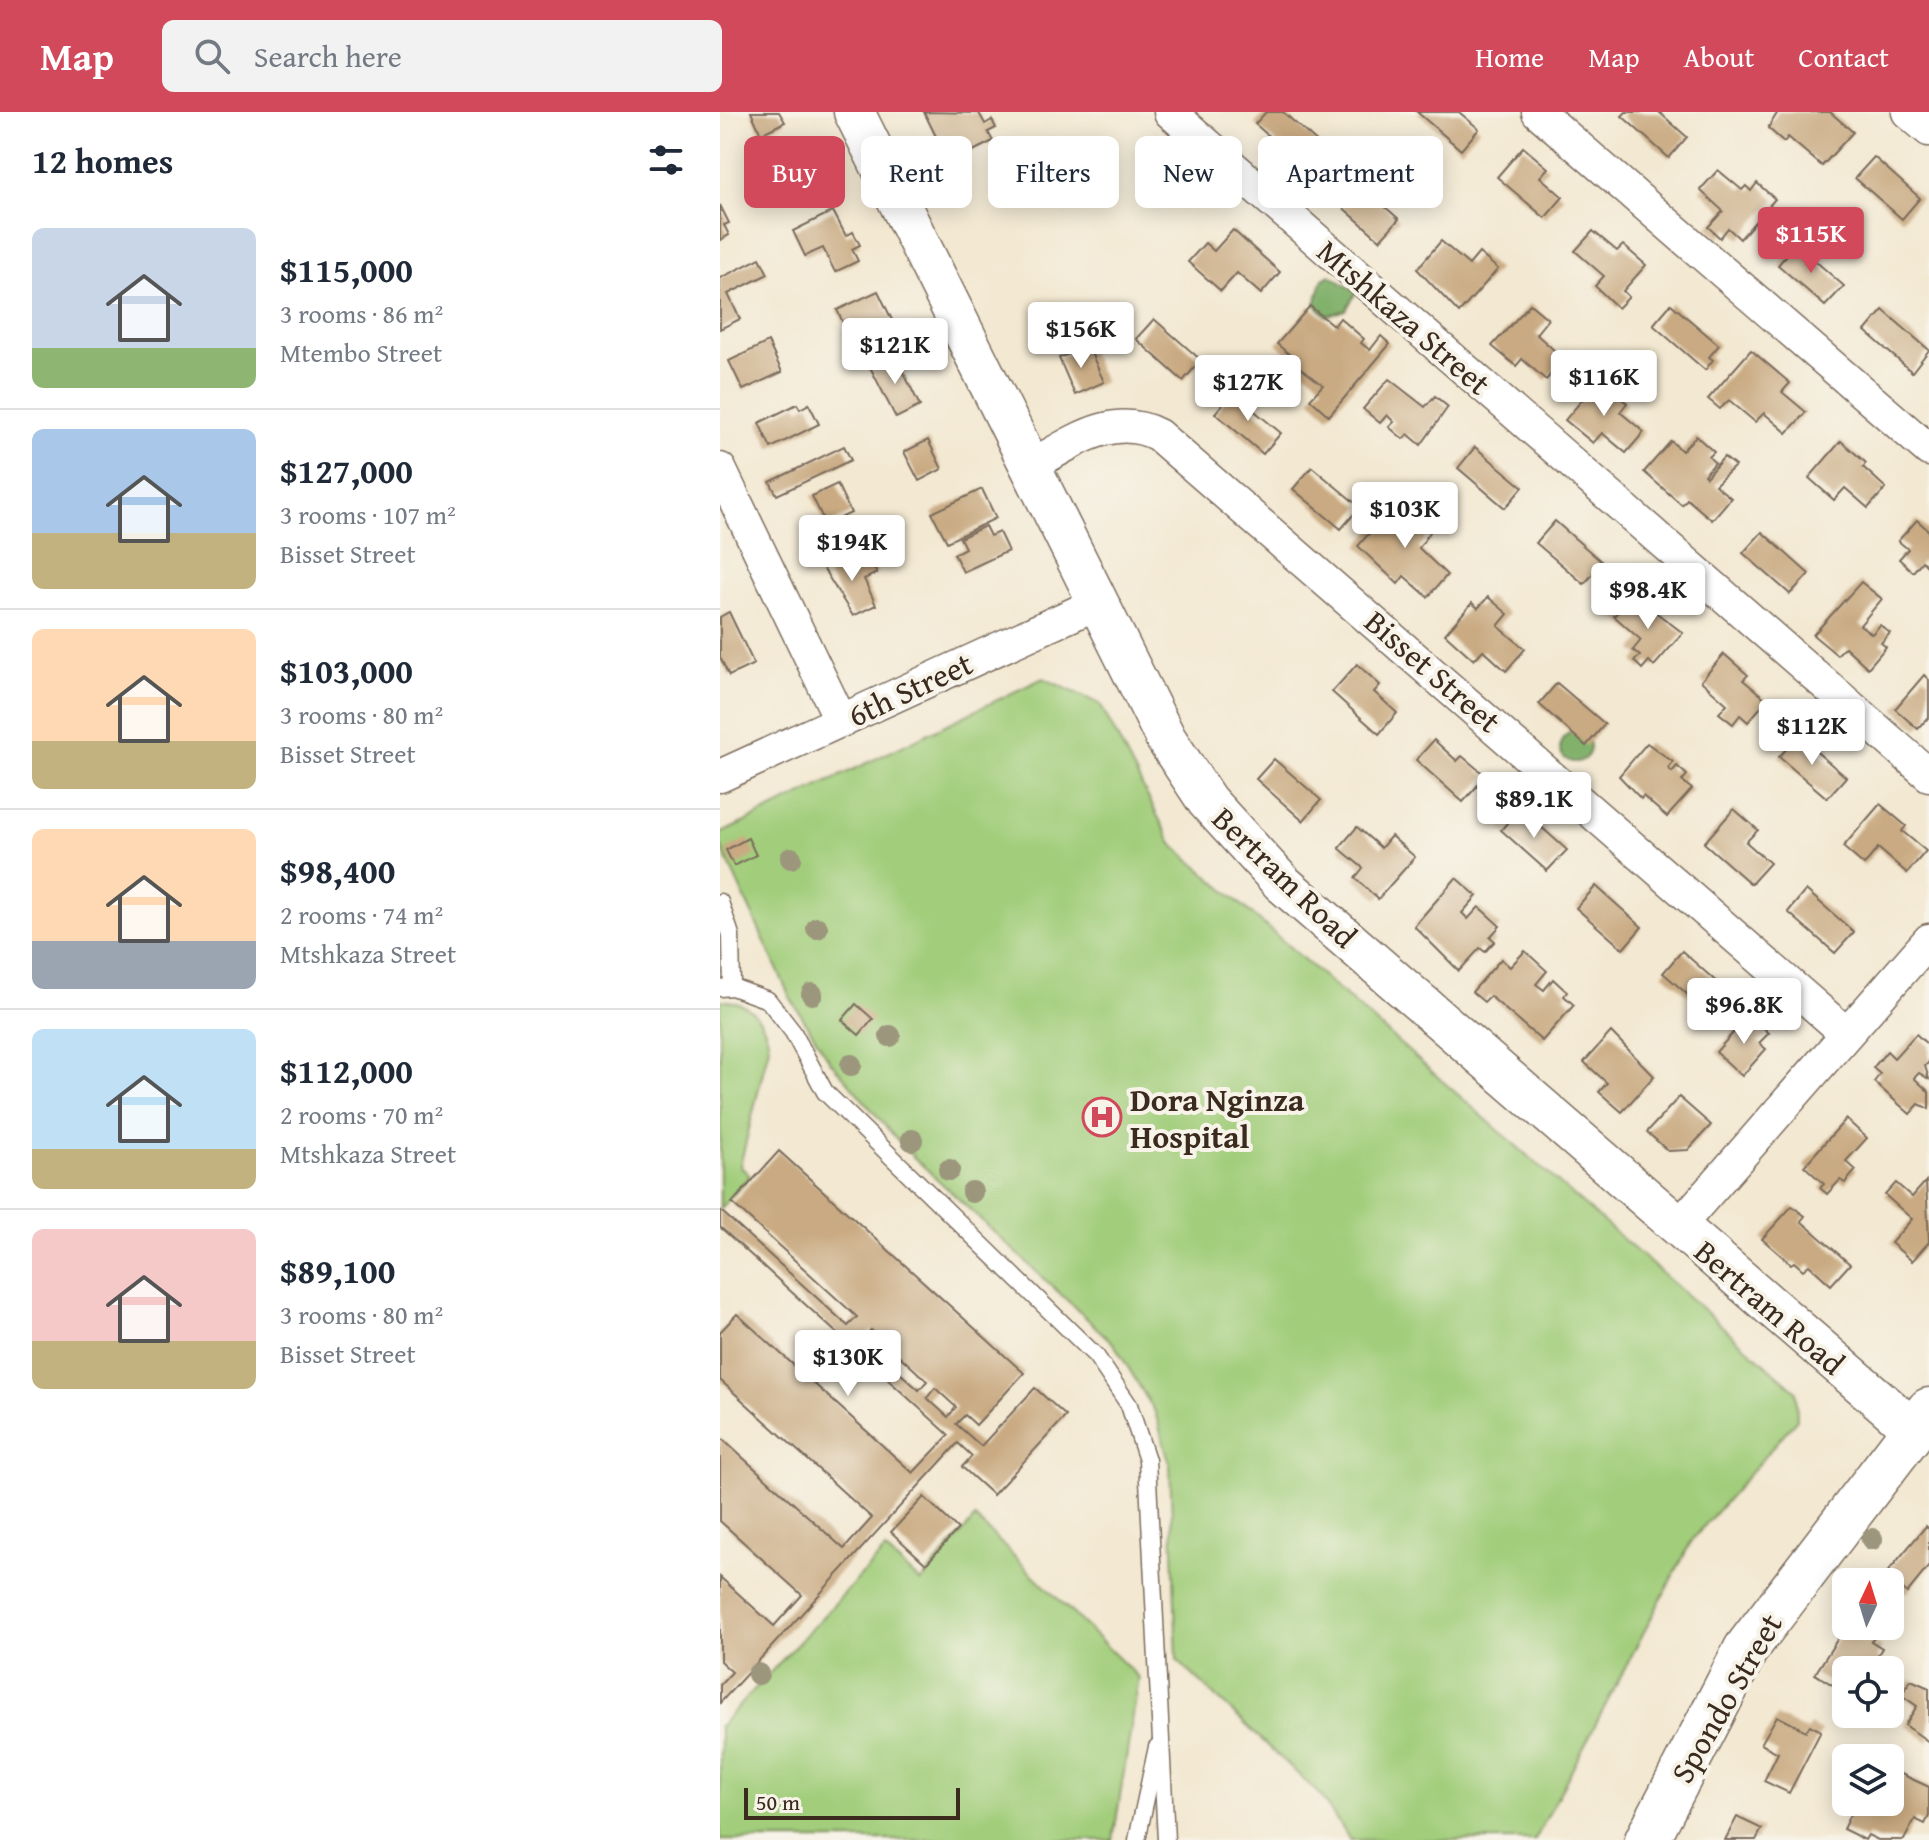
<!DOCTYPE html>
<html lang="en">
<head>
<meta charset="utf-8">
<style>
  body { margin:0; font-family:"Gentium Book Plus",serif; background:#f2f2f3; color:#1f2937; height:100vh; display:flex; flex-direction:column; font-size:30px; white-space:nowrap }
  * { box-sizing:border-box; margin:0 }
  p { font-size:26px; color:#747a83 }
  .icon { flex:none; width:44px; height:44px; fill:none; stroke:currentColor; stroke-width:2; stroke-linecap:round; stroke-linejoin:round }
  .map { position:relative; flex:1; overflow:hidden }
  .panel { display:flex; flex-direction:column; background:#fff; width:720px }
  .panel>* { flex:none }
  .guide { position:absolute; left:24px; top:24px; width:760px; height:72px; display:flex; gap:16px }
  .needle { width:52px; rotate:4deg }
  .tools { position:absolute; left:1112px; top:1456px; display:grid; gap:16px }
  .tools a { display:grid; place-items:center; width:72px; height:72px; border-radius:12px; background:#fff; box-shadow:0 4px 20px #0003; font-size:40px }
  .scale { position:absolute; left:24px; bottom:20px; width:216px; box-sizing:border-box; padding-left:8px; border:4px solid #3b2a1e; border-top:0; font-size:22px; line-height:28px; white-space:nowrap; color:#3b2a1e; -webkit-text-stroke:6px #f7f3e8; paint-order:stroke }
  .price { position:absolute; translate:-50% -68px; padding:0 18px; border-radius:8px; background:#fff; color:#222; font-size:26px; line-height:52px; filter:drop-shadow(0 2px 4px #0008) }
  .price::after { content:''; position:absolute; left:50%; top:48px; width:24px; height:18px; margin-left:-12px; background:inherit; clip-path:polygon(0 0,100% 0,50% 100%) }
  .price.current { background:#d1495b; color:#fff }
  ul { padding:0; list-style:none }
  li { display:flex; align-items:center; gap:24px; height:200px; padding:0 32px }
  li+li { border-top:2px solid #e0e1e3 }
  li span { display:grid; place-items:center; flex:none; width:224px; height:160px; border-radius:12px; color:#555 }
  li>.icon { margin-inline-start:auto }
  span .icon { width:96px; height:96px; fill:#fffc; stroke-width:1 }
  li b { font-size:34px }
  h2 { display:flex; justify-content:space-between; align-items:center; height:96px; padding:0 32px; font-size:34px }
  .chip { padding:0 28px; border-radius:12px; background:#fff; box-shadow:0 4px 20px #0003; font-size:28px; line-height:72px }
  .chip.current { background:#d1495b; color:#fff }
  header { display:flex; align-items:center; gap:48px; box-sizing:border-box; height:112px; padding:0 40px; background:#d1495b; color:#fff }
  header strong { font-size:38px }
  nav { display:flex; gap:44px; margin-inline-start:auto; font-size:28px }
  .search { width:560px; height:72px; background:#f2f2f3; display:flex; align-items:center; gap:20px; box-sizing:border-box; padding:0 28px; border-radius:12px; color:#747a83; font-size:30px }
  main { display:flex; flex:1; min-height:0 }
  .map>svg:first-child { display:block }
  .green { fill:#a2ce7b; stroke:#6e7c4c; stroke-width:2 }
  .forest { fill:#81b16b; stroke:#5e6e44; stroke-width:2 }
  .building { fill:#c9aa82; fill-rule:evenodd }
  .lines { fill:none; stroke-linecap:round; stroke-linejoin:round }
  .service-casing { stroke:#7b6c5d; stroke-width:19 }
  .minor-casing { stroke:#7b6c5d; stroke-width:35 }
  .tertiary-casing { stroke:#7b6c5d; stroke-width:43 }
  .secondary-casing { stroke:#7b6c5d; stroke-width:47 }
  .service { stroke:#fff; stroke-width:16 }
  .minor { stroke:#fff; stroke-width:32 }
  .tertiary { stroke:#fff; stroke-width:40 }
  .secondary { stroke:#fff; stroke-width:44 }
  .tree { fill:#9c967b }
  .labels { text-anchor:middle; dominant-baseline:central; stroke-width:8; stroke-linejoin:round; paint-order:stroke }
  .street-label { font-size:32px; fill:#3b2a1e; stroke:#f7f3e8 }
  .poi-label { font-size:32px; font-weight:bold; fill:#3b2a1e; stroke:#f7f3e8; text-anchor:start }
</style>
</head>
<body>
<header>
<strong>Map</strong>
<div class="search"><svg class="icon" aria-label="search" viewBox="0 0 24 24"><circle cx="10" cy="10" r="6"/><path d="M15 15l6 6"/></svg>Search here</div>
<nav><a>Home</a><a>Map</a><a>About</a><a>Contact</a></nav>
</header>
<main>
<section class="panel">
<h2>12 homes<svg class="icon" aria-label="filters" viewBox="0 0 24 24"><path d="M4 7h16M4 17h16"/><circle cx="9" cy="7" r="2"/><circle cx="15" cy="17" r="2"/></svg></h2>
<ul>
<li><span style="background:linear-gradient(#c9d6e8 75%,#8fb573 0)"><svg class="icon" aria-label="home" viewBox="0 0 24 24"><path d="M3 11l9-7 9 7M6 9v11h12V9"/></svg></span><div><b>$115,000</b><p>3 rooms · 86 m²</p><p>Mtembo Street</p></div></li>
<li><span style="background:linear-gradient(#a9c7e8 65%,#c2b280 0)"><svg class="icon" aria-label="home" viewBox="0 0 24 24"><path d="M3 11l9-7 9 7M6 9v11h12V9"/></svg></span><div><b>$127,000</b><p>3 rooms · 107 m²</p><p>Bisset Street</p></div></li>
<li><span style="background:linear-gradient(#ffd9b3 70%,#c2b280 0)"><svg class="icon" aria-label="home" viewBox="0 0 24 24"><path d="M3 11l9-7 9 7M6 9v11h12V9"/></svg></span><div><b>$103,000</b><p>3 rooms · 80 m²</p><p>Bisset Street</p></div></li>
<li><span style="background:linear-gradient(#ffd9b3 70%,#9aa5b1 0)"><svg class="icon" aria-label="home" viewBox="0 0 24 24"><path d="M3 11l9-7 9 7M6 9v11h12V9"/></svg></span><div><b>$98,400</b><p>2 rooms · 74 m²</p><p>Mtshkaza Street</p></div></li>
<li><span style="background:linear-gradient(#bfe0f5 75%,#c2b280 0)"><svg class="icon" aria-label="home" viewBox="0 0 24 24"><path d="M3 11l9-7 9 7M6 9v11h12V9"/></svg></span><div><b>$112,000</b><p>2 rooms · 70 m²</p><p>Mtshkaza Street</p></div></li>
<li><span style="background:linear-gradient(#f6c9c9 70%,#c2b280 0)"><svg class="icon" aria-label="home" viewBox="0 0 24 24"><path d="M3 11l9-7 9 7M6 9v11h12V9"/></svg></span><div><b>$89,100</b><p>3 rooms · 80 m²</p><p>Bisset Street</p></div></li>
</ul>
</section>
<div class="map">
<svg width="1209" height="1728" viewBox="0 0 1209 1728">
  <rect width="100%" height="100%" fill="#f7f3e8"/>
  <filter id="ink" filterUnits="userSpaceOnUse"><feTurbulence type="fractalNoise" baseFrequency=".0125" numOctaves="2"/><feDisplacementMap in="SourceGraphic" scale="16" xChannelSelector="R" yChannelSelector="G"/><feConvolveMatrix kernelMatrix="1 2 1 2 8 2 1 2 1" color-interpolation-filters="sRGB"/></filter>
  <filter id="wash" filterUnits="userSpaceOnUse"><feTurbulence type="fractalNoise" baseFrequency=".006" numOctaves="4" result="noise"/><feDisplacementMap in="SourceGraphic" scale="32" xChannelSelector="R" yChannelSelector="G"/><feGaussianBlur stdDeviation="1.8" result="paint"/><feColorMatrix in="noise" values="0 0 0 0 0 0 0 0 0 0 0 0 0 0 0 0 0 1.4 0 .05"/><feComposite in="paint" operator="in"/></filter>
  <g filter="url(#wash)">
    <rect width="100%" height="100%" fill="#f3e8d1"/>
    <g class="green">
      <polygon points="323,566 380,592 452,732 1076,1279 1077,1307 972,1428 815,1728 630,1728 600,1683 457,1548 450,1353 435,1300 394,1232 186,1038 110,949 70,885 0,732 0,722"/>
      <path d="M0,888C29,889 46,907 49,935L20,1054L30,1064L0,1097Z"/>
      <polygon points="255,1406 419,1566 393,1728 0,1728 0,1614 165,1438 201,1470"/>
    </g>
    <g class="forest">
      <polygon points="610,163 636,180 626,198 607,204 595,192 603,167"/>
      <circle cx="855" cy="635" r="15"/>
    </g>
    <g id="blocks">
      <g class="building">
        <polygon points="31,0 59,0 65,10 41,22"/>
        <polygon points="204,0 259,1 265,12 272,8 276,16 268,20 273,29 229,51"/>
        <polygon points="546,0 563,0 600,33 582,53 535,12"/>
        <polygon points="697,0 739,0 759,17 741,38"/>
        <polygon points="906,0 939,0 967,25 949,46 902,4"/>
        <polygon points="1058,0 1110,0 1133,20 1102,54 1068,25 1064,30 1048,16"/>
        <polygon points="803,35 828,56 820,65 843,85 825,106 777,65"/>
        <polygon points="73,44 87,73 63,85 48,56"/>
        <polygon points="1154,45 1200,86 1182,107 1135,66"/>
        <polygon points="998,58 1022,78 1026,74 1031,79 1037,71 1055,87 1020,127 1008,116 1000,126 988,115 1003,99 980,78"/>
        <polygon points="631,65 679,107 660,128 612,86"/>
        <polygon points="0,93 9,111 4,113 9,123 0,128"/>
        <polygon points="113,99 126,124 133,120 140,133 132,137 138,149 115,160 103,136 85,144 73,119"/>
        <polygon points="513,118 560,160 541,182 517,161 501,179 468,150 485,131 494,139"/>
        <polygon points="873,119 897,139 903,133 926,153 903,179 909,185 898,196 875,174 884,164 855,139"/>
        <polygon points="721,129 749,153 759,141 778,157 739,201 697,157"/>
        <polygon points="1076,132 1124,174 1105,194 1058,153"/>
        <polygon points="40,146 48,162 8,182 20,207 0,217 0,166"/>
        <polygon points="158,179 172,208 131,227 117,198"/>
        <polygon points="810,192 828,207 816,222 844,247 826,268 802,247 796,254 772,234"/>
        <polygon points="951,192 999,233 989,245 993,248 985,258 933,213"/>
        <polygon points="590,194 614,214 620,206 644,227 641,231 650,238 661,224 670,232 609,304 590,287 603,273 566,245 569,242 557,232"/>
        <polygon points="1163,198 1209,238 1192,260 1145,219"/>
        <polygon points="434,207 481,248 463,269 416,227"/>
        <polygon points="48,230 62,260 23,278 9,249"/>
        <polygon points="368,234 384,270 355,283 339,246"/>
        <polygon points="1031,238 1070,271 1062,280 1086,300 1067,321 1044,301 1035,310 1009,288 1000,297 988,287"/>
        <polygon points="175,243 200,294 176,306 150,255"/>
        <polygon points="669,267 705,295 715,284 728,295 701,333 688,322 683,327 669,315 674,310 667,303 660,311 643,297"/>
        <polygon points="879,268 907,291 900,300 924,320 906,341 882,321 873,331 845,308"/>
        <polygon points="513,281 561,321 543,342 495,301"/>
        <polygon points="77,292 80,297 89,292 99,312 51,336 39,311"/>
        <polygon points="976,324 994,340 989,345 995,351 984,363 986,365 1004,345 1015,354 995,373 1011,386 992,408 967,387 962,393 924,360 951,329 962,339"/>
        <polygon points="208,328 222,357 199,369 184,340"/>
        <polygon points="1121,329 1146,351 1143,355 1166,376 1148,396 1125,376 1114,388 1089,366"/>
        <polygon points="124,334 131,348 57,383 50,370"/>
        <polygon points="755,335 803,375 785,396 738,356"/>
        <polygon points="592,355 640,395 621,417 573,377"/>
        <polygon points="117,372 131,401 106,413 92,384"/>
        <polygon points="262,377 276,406 227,430 212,401"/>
        <polygon points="700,393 718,408 699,436 727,463 708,485 684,464 678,472 638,434 666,402 680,415"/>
        <polygon points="1197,408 1209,419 1209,456 1202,449 1193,460 1179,447 1188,437 1178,429"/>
        <polygon points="835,409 883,451 864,472 816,431"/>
        <polygon points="265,414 270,424 279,420 288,439 243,460 234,442 245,436 240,426"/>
        <polygon points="1042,420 1089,462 1070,482 1023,441"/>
        <polygon points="131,442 136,453 151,450 157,461 144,467 156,493 133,504 103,456"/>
        <polygon points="1141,470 1162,487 1140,513 1152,522 1160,513 1170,521 1161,531 1166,535 1148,556 1125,535 1117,543 1093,523"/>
        <polygon points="913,483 963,521 934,554 929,549 922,557 914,549 920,544 913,538 921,528 894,504"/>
        <polygon points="768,485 788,502 778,514 805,537 786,559 763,538 754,548 725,522 752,491 758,496"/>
        <polygon points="9,500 34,552 9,564 0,545 0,505"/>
        <polygon points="1004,542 1028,563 1023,568 1047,588 1028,610 1020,603 1013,612 999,601 1007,592 981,569"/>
        <polygon points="637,552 660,573 654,580 677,601 659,622 612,580"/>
        <polygon points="1204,563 1209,568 1209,605 1198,617 1175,597"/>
        <polygon points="837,571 885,612 866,634 819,592"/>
        <polygon points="1078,624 1126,665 1107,686 1059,645"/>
        <polygon points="714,628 737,649 742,644 766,664 743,690 696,648"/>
        <polygon points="927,631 953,650 948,656 952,660 957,654 967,663 962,669 972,677 947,705 923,684 921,687 899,664"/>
        <polygon points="554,647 601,688 583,709 536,667"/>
        <polygon points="1160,692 1186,714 1182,719 1206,739 1187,761 1158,736 1144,753 1123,735"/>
        <polygon points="800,696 847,738 827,759 781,718"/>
        <polygon points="1014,697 1038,718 1026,730 1050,751 1031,772 984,731"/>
        <polygon points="637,715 661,736 671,724 695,745 658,787 635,766 643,756 619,736"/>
        <polygon points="28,726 36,743 14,754 6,738"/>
        <polygon points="736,766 757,784 742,801 748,807 759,795 780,814 770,825 775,829 765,840 760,836 739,859 694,814"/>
        <polygon points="876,774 922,815 903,837 856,796"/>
        <polygon points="1086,778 1134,820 1115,841 1068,800"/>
        <polygon points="805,839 827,859 816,872 824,878 833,867 847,880 844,884 854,893 822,929 770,884 764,890 752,880 781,847 790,855"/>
        <polygon points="962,839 1009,881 990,902 943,861"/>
        <polygon points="136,892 153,907 139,923 122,908"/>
        <polygon points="1029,903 1049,921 1039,931 1046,937 1022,964 996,940"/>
        <polygon points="891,920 934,964 902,1000 879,980 887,971 864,950"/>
        <polygon points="1196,922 1209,934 1209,950 1205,954 1209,967 1199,961 1194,966 1209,980 1209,997 1199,992 1190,1002 1154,970 1160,962 1153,956 1167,939 1174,946"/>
        <polygon points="959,985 991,1013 968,1038 948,1039 927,1020"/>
        <polygon points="1126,1007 1147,1026 1126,1049 1136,1058 1125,1071 1120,1068 1107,1082 1100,1076 1104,1072 1084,1054"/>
        <path d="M59,1039L304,1261L256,1313L245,1303L236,1312L261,1334L315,1276L346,1304L273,1383L242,1355L252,1344L238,1331L0,1591V1573L12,1560L0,1549V1465L54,1514L82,1483L0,1409V1325L124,1437L152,1406L0,1268V1220L17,1202L193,1361L229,1323L0,1115V1098L128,1214L137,1205L12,1091ZM151,1218L207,1269L199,1278L142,1227ZM215,1276L236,1295L228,1305L207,1286Z"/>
        <polygon points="1206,1069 1209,1130 1192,1149 1171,1131 1192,1107 1165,1083 1176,1071 1192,1085"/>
        <polygon points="1072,1094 1085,1104 1081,1109 1130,1152 1111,1173 1089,1153 1083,1158 1074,1150 1071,1152 1042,1127"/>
        <polygon points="204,1385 238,1417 206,1452 171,1420"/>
        <polygon points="1206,1414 1209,1417 1209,1454 1187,1481 1165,1463"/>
        <polygon points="1126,1514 1137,1514 1154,1525 1151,1529 1162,1536 1156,1546 1170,1555 1168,1558 1146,1558 1136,1551 1132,1558 1126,1558 1126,1566 1119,1577 1095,1562"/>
        <polygon points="1191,1568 1209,1576 1209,1630 1185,1613 1197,1594 1181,1583"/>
        <polygon points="1057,1604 1086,1619 1090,1613 1101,1619 1069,1681 1044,1669 1058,1641 1041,1632"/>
        <polygon points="1177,1660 1209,1675 1209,1704 1205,1712 1195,1707 1184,1728 1158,1728 1148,1723 1145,1728 1123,1717 1136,1690 1159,1698 1163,1690 1170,1690 1170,1675"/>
        <polygon points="1017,1705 1042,1717 1036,1728 1005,1728"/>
      </g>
    </g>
  </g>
  <g filter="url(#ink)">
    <use href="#blocks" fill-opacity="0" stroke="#7b6c5d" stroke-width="2"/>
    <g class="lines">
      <g class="service-casing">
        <g id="service">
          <polyline points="0,790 11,823 12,875"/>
          <polyline points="0,876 12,875 48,888 73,920 105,980 376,1244 409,1293 427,1348 446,1728"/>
          <polyline points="417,1728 437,1635"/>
        </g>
      </g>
      <g class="minor-casing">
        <g id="minor">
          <polyline points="450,0 1209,663"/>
          <polyline points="818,0 1209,338"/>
          <polyline points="1188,0 1209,18"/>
          <path d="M312,353C352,331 393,299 438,323L1126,921"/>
          <polyline points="0,357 121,609"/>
          <polyline points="0,664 380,490"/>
          <polyline points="958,1115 1209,828"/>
        </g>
      </g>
      <g class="tertiary-casing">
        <polyline id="tertiary" points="134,0 446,627 487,689 562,771 1193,1317"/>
      </g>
      <g class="secondary-casing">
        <polyline id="secondary" points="927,1728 1026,1537 1209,1298"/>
      </g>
      <use href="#service" class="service"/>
      <use href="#minor" class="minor"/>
      <use href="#tertiary" class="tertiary"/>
      <use href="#secondary" class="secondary"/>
    </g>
    <g class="tree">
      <circle cx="71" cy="746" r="11"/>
      <circle cx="97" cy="816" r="11"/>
      <circle cx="92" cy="882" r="11"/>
      <circle cx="170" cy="924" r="11"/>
      <circle cx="131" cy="953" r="11"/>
      <circle cx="192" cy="1028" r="11"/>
      <circle cx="229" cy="1058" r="11"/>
      <circle cx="252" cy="1080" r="11"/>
      <circle cx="1152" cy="1427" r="11"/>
      <circle cx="38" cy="1562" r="11"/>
    </g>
  </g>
  <defs>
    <g id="hospital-ring" transform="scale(2)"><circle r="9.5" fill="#f7f3e8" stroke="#d1495b" stroke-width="1.5"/><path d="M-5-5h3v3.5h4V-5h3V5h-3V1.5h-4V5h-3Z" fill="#d1495b"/></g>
  </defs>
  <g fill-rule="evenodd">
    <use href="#hospital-ring" x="382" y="1005"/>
  </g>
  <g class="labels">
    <g class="street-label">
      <text transform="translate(684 205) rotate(41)">Mtshkaza Street</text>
      <text transform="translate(713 559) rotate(41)">Bisset Street</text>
      <text transform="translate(190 577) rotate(-25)">6th Street</text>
      <text transform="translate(565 765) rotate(44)">Bertram Road</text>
      <text transform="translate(1050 1195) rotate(41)">Bertram Road</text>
      <text transform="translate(1006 1586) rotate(-60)">Spondo Street</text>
    </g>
    <g class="poi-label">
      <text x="410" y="987">Dora Nginza<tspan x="410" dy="37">Hospital</tspan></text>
    </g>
  </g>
</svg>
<div class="tools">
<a><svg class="needle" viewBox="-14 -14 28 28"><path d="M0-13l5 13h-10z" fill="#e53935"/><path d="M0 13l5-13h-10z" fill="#747a83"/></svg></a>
<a><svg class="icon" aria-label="locate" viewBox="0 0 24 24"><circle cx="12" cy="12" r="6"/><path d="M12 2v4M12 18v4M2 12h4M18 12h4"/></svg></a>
<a><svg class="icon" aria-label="layers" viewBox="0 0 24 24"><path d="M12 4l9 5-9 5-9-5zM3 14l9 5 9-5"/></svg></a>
</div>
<div class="scale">50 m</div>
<b class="price current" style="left:1091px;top:163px">$115K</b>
<b class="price" style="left:361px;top:258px">$156K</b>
<b class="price" style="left:175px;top:274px">$121K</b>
<b class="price" style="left:884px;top:306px">$116K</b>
<b class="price" style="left:528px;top:311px">$127K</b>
<b class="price" style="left:685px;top:438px">$103K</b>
<b class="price" style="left:132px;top:471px">$194K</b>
<b class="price" style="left:928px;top:519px">$98.4K</b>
<b class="price" style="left:1092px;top:655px">$112K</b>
<b class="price" style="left:814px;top:728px">$89.1K</b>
<b class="price" style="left:1024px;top:934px">$96.8K</b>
<b class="price" style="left:128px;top:1286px">$130K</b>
<div class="guide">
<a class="chip current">Buy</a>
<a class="chip">Rent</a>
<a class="chip">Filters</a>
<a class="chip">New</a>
<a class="chip">Apartment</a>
</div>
</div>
</main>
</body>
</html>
